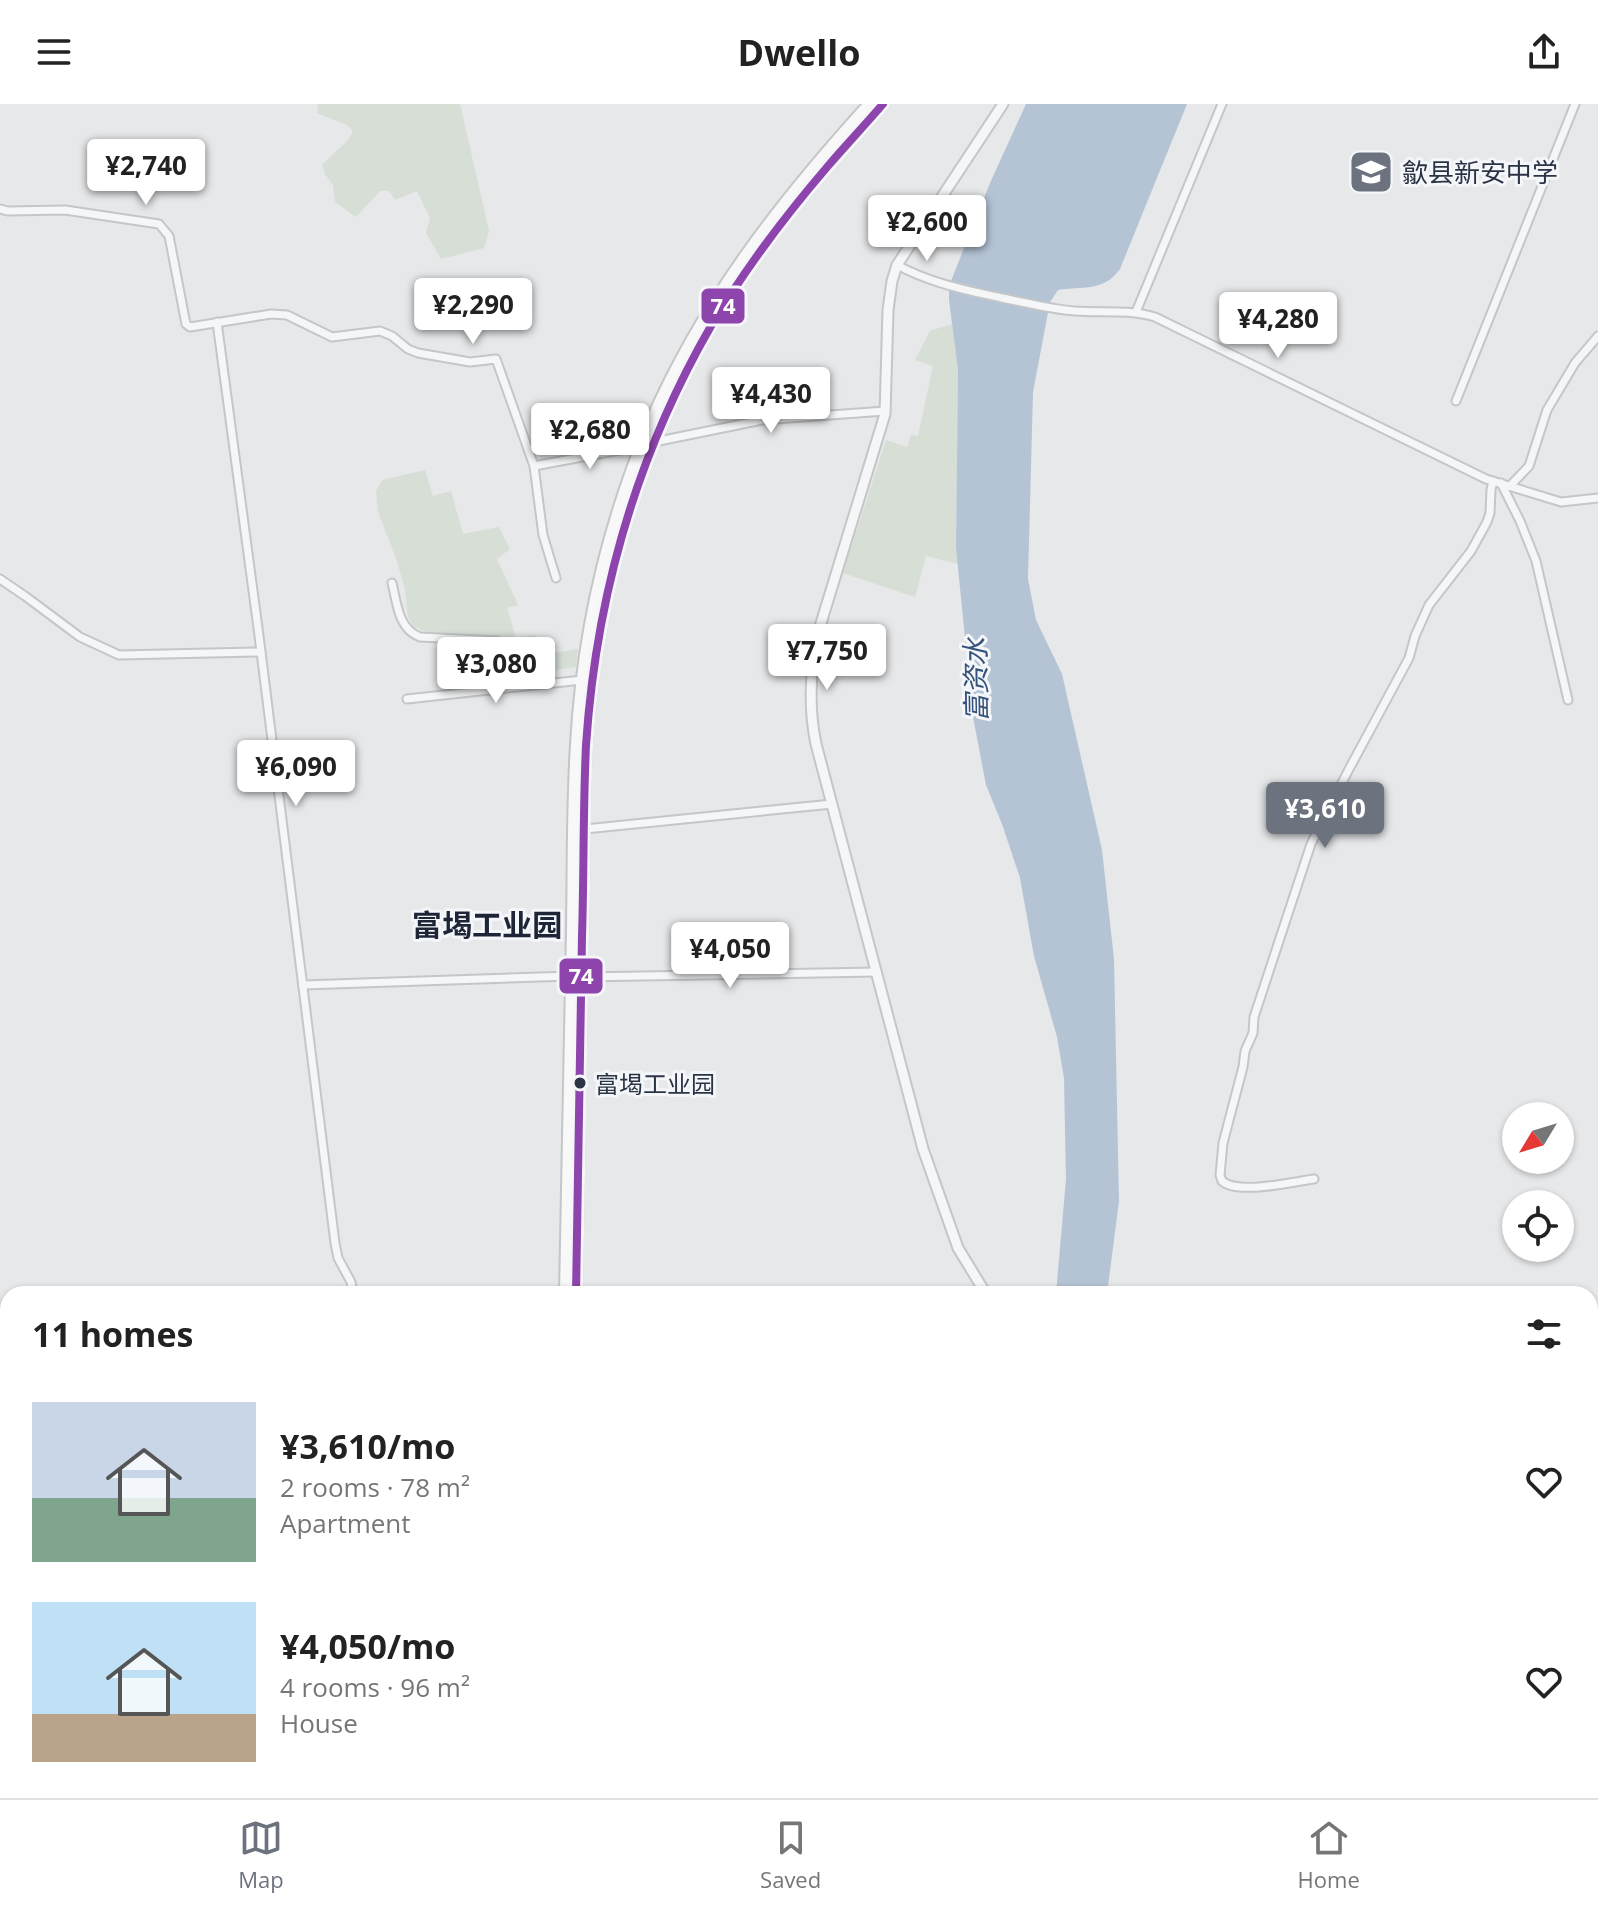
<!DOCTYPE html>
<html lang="en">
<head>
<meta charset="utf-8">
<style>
  body { margin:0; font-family:"Open Sans","Noto Sans SC",sans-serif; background:#f2f2f2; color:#222; height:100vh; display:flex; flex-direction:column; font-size:30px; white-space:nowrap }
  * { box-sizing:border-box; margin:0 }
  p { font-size:26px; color:#767676 }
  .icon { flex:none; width:44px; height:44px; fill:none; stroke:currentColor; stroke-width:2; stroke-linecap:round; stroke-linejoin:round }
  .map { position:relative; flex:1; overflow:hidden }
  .drawer { position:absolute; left:0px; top:1182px; width:1598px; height:512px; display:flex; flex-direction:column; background:#fff; border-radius:24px 24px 0 0; box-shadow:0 2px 6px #0004 }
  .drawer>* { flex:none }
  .needle { width:52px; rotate:232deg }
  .buttons { position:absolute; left:1502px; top:998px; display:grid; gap:16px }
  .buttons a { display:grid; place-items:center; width:72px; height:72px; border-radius:50%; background:#fff; box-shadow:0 2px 6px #0004; font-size:40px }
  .price { position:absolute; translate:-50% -68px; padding:0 18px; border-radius:8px; background:#fff; color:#222; font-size:26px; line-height:52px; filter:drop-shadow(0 2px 4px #0008) }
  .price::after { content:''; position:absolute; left:50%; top:48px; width:24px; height:18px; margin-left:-12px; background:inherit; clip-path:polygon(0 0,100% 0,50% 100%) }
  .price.current { background:#6c737f; color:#fff }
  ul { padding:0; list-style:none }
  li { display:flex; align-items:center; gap:24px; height:200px; padding:0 32px }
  li span { display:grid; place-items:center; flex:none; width:224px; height:160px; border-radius:0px; color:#555 }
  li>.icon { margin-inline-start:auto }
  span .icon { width:96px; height:96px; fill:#fffc; stroke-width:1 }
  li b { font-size:34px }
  h2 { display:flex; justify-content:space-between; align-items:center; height:96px; padding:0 32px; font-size:34px }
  header { display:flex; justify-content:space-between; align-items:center; height:104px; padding:0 32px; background:#fff; font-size:36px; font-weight:700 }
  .tab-bar { display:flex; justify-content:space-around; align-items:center; height:112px; border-top:2px solid #e0e0e0; background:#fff; font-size:22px; color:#767676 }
  .tab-bar a { display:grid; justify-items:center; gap:4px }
  .tab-bar .current { color:#6c737f }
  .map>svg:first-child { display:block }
  .green { fill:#d6ded6 }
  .water { fill:#b4c4d5 }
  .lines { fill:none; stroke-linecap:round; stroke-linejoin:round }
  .minor-casing { stroke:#c4c6c8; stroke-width:11 }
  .tertiary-casing { stroke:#c4c6c8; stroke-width:13 }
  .secondary-casing { stroke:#c4c6c8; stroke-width:14 }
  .minor { stroke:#f5f6f7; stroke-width:7 }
  .tertiary { stroke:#f5f6f7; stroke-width:9 }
  .secondary { stroke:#f8f8f8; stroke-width:10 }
  .bus-1-casing { stroke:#f4f6f9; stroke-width:14 }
  .bus-1 { stroke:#8e44ad; stroke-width:8 }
  .bus-dot { fill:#2b3445; stroke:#f4f6f9; stroke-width:3 }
  .labels { text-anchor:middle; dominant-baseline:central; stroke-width:6; stroke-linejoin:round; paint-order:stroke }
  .bus-label { font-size:24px; fill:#2b3445; stroke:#f4f6f9; text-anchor:start }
  .poi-label { font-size:26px; fill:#2b3445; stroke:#f4f6f9; text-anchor:start }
  .water-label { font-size:28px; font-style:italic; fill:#34527a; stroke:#f4f6f9 }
  .quarter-label { font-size:30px; font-weight:bold; fill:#1d2536; stroke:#f4f6f9 }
  .line-badge { stroke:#f4f6f9; stroke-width:3 }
  .badge-label { font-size:22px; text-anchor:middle; font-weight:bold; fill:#fff }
</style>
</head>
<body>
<header><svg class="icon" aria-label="menu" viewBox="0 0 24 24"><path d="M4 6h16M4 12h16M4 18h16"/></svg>Dwello<svg class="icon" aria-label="share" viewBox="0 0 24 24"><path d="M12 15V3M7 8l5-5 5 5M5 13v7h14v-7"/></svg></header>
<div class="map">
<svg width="1598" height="1694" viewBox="0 0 1598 1694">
  <rect width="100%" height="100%" fill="#e6e8ea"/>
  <g class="green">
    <polygon points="318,0 460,0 489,127 484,144 441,155 426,129 430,114 417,87 395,96 389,87 380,87 356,113 335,98 333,81 325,70 322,61 349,35 353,27 347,21 317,9"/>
    <polygon points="952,220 958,266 956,444 958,460 926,452 915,493 843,469 886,336 907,343 911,331 918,332 933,262 915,256 930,227"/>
    <polygon points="425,366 433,392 451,387 463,430 499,423 510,445 497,455 518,501 507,504 516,534 535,531 542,551 578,545 576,563 556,566 544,564 529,557 507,538 496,533 427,529 413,522 408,513 405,485 396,454 378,408 376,387 382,376"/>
    <polygon points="109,1686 394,1686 391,1694 110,1694"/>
    <polygon points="743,1686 786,1686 778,1690 778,1694 743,1694"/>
  </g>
  <g class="water">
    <path d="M1026,0H1187L1120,165C1104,188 1082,182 1058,186L1050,198L1033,288L1028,475L1036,516L1062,570L1102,746L1114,855L1119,1097L1107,1190H1056L1066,1075L1064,974L1057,933L1034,852L1020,774L1002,720L986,681L973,613L956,444L958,266L949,196V182L990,79Z"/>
    <polygon points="8,1570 8,1610 0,1607 0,1582"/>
    <polygon points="1126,1686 1186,1686 1187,1694 1131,1694"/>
  </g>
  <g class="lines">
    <g class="minor-casing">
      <g id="minor">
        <polyline points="0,105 8,107 65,106 159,120 169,132 186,220 190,223 271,210 287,211 332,233 380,227 392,232 408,245 418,249 470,258 496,255 534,362 543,431 556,474"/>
        <path d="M897,161C930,179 966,186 1002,194C1027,199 1050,205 1075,207C1102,209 1128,205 1155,213L1486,375L1561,398L1598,394"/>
        <polyline points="1136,208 1222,0"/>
        <polyline points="217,218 258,524 335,1139 338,1154 351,1178 353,1190"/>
        <polyline points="1456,297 1575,0"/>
        <polyline points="654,338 762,316 885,307"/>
        <polyline points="534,362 641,342"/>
        <polyline points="1501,379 1520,417 1536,457 1568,596"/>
        <polyline points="1510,382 1529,362 1547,306 1575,259 1598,232"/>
        <polyline points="0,475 25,492 80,533 119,551 261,548"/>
        <path d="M392,479C397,499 398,525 420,533L498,537L520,552L549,580"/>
        <polyline points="407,595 582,576"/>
        <polyline points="585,725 832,700"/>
        <polyline points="582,873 877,868"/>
        <polyline points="303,881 571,872"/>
        <path d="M1314,1075C1292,1078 1238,1091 1222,1077L1220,1071L1223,1039L1243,963L1245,947L1253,929L1254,913L1311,740L1348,667L1409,554L1415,532L1429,501L1471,447L1487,418L1490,409L1491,386L1493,377"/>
        <polyline points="103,1686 104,1694"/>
        <polyline points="825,1686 827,1694"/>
        <polyline points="911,1694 915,1686"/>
      </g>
    </g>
    <g class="tertiary-casing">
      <g id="tertiary">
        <path d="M986,1190L958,1144L923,1045L816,640C808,602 810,567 818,529L885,310L888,206L892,177L897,161L1003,0"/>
        <polyline points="1087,1686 1088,1694"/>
      </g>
    </g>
    <g class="secondary-casing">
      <g id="secondary">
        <path d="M565,1190C567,1069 569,948 572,826C573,765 572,703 576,641C582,531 607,421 650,319C703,197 780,98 869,0"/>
        <path d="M576,1190C578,1071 580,951 582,832C584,768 583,704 586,641C596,493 637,350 711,222C745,165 785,112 828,62C846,41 865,21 883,0"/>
        <polyline points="556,1694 556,1686"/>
        <polyline points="566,1694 567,1686"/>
      </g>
    </g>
    <use href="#minor" class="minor"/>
    <use href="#tertiary" class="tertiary"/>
    <use href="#secondary" class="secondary"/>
    <g class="bus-1-casing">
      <path id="bus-1" d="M576,1190C578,1071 580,951 582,832C584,768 583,704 586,641C596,493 637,350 711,222C745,165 785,112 828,62C846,41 865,21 883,0"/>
    </g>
    <use href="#bus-1" class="bus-1"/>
  </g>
  <defs>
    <g id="school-square" transform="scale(2.3)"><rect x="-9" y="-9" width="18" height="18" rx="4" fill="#6c737f" stroke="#f4f6f9"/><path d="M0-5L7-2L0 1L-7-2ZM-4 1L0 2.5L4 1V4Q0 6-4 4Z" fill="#fff"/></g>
  </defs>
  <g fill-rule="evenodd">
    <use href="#school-square" x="1371" y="68"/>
  </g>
  <circle class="bus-dot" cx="580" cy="979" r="7"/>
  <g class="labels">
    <g class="bus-label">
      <text x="595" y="979">富堨工业园</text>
    </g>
    <g class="poi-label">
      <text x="1402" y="68">歙县新安中学</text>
    </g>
    <g class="water-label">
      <text transform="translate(975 576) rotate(-91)">富资水</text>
    </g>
    <g class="quarter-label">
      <text x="487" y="820">富堨工业园</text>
    </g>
  </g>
  <g class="line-badge">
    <rect x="700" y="183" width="46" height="38" rx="8" fill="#8e44ad"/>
    <rect x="558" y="853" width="46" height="38" rx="8" fill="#8e44ad"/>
  </g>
  <g class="badge-label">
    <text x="723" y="210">74</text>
    <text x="581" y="880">74</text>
  </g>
</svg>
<div class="buttons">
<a><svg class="needle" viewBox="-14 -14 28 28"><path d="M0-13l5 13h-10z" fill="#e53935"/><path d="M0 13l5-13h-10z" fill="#767676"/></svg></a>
<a><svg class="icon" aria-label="locate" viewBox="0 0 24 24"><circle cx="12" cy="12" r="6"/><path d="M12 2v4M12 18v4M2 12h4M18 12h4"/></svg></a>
</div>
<b class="price" style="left:146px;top:103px">¥2,740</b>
<b class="price" style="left:927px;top:159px">¥2,600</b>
<b class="price" style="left:473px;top:242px">¥2,290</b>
<b class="price" style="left:1278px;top:256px">¥4,280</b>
<b class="price" style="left:771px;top:331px">¥4,430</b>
<b class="price" style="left:590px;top:367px">¥2,680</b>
<b class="price" style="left:827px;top:588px">¥7,750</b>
<b class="price" style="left:496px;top:601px">¥3,080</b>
<b class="price" style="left:296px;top:704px">¥6,090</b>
<b class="price current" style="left:1325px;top:746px">¥3,610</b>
<b class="price" style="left:730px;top:886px">¥4,050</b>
<section class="drawer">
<h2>11 homes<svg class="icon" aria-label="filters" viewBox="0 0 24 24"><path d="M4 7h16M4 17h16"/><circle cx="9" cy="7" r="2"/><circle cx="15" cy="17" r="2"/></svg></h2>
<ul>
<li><span style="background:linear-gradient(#c9d6e8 60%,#7fa58c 0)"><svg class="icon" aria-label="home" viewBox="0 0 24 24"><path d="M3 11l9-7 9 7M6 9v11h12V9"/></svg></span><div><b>¥3,610/mo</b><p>2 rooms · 78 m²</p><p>Apartment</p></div><svg class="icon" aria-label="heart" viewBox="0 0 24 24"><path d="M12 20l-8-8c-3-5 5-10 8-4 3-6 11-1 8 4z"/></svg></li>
<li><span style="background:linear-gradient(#bfe0f5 70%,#b9a48a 0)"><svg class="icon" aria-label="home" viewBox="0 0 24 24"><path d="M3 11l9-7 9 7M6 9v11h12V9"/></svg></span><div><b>¥4,050/mo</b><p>4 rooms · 96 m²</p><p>House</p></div><svg class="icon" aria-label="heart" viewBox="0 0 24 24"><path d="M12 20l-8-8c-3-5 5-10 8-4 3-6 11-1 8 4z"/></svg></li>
</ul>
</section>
</div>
<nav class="tab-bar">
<a class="current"><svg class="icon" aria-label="map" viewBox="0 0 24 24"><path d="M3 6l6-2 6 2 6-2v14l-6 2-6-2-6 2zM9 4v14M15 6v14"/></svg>Map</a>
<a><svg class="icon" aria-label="saved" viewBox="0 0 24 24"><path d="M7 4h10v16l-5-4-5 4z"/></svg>Saved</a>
<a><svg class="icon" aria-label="home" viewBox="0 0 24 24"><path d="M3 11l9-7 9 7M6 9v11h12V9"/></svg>Home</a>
</nav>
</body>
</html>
